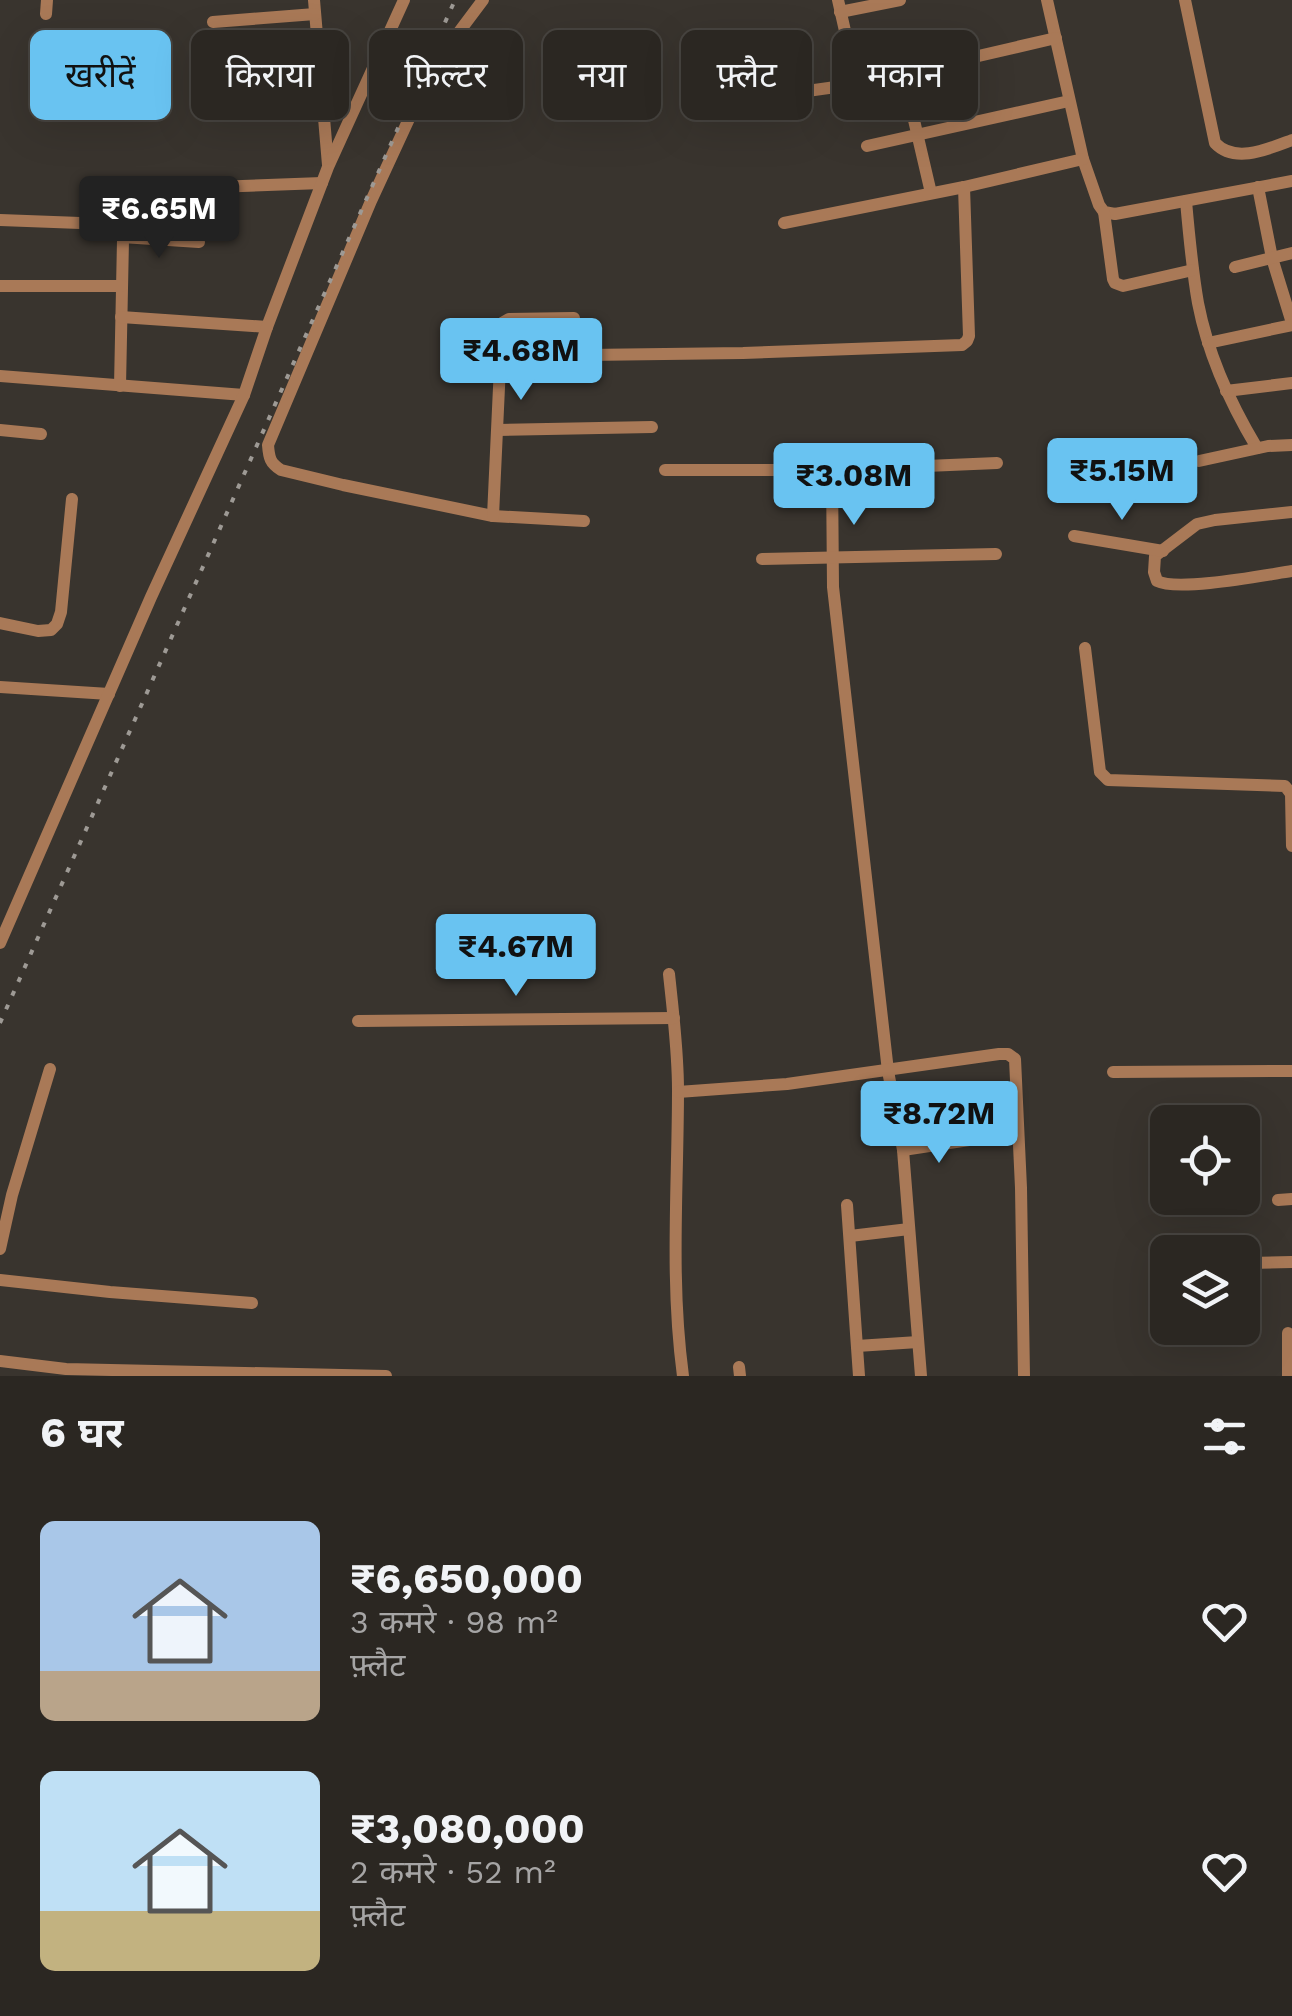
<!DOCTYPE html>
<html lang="hi">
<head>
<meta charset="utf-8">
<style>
  body { margin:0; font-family:"Work Sans","Noto Sans Devanagari",sans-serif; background:#332f2a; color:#f1f3f6; height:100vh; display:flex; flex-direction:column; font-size:38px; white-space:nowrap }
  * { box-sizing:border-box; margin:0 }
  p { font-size:32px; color:#a6a5a5 }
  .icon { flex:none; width:55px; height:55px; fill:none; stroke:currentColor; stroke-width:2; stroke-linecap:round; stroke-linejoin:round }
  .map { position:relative; height:1376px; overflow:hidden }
  .drawer { display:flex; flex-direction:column; background:#2b2722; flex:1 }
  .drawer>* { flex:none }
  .guide { position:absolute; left:30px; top:30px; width:1232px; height:90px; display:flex; gap:20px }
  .controls { position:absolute; left:1150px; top:1105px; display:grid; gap:20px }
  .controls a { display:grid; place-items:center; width:110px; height:110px; border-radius:15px; background:#2b2722; box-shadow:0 10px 40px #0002,0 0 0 2px #474440; font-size:50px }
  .price { position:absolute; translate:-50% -85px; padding:0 22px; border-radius:10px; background:#69c3f1; color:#111; font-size:32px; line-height:65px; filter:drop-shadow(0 2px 5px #0008) }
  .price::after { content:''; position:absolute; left:50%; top:60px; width:30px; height:22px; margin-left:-15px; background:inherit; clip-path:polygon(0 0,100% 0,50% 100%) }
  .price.selected { background:#222; color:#fff }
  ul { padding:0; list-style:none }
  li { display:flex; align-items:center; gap:30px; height:250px; padding:0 40px }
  li span { display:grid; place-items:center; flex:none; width:280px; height:200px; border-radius:15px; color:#555 }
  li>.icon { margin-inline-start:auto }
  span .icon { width:120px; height:120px; fill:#fffc; stroke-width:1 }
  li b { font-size:42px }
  h2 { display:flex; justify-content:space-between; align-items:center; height:120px; padding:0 40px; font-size:42px }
  .chip { padding:0 35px; border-radius:15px; background:#2b2722; box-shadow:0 10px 40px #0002,0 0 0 2px #474440; font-size:35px; line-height:90px }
  .chip.selected { background:#69c3f1; color:#111 }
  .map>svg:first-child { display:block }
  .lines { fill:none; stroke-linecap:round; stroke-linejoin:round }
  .street { stroke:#a97957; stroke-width:12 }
  .rail { stroke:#9e9a95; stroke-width:4; stroke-dasharray:5 10; stroke-linecap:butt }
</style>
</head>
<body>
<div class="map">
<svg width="1292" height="1376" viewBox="0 0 1292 1376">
  <rect width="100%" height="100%" fill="#39342e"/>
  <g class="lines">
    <g class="street">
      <polyline points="314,0 328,165"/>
      <path d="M483,0L444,52L426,82L371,201L268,445C269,458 270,463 281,470L343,485L493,516L584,521"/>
      <polyline points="838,0 857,84"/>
      <polyline points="1047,0 1083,159 1099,205 1104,212 1115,214 1292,181"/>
      <path d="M1185,0L1215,143C1235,164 1268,149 1292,140"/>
      <polyline points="840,12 900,0"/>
      <polyline points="46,14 47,0"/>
      <polyline points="213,22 315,14"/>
      <polyline points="903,73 931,193"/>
      <polyline points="793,93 857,84 1056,38"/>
      <polyline points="214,104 321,94"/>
      <polyline points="867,146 1069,101"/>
      <polyline points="215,187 322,183"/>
      <polyline points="1258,187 1272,258 1292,323"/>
      <path d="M1186,201C1189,235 1192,269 1198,303C1208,355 1230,403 1257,448"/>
      <polyline points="1104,212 1113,279 1115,283 1123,286 1193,270"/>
      <polyline points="0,220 107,224 120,232 123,240 120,386"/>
      <polyline points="784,223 964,187 1083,159"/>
      <polyline points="122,237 199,242"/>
      <polyline points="1235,267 1292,253"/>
      <polyline points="0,286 122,286"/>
      <polyline points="121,317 267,327"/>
      <polyline points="1208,343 1292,325"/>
      <polyline points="502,356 743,353 962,345 967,341 969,336 964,187"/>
      <polyline points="0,376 244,395"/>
      <polyline points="1226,391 1292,383"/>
      <polyline points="0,430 41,434"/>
      <polyline points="498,430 652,427"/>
      <polyline points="1199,461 1268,446 1292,445"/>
      <polyline points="665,470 832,470 997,463"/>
      <polyline points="832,470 833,587 888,1071 903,1150 921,1376"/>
      <path d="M1292,512L1215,520L1197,524L1155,556L1154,572L1157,581C1178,592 1265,575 1292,571"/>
      <polyline points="493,516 502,323 509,319 574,318"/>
      <polyline points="1074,536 1163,551"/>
      <polyline points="762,559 996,554"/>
      <polyline points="0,623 38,631 51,630 57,624 61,612 72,499"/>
      <polyline points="1085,648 1100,772 1108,780 1285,786 1291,794 1292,846"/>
      <polyline points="0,687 109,694"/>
      <polyline points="0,943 151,597 244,395 267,327 328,167 404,0"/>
      <path d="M669,974C673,1012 678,1051 678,1090C678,1186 670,1280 683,1376"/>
      <polyline points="358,1021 674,1018"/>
      <polyline points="1113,1072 1292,1071"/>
      <polyline points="678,1092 787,1084 999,1054 1008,1054 1015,1059 1021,1188 1024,1376"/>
      <polyline points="903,1150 969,1140"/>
      <polyline points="1278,1200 1292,1199"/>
      <polyline points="847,1205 859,1376"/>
      <polyline points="850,1236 909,1229"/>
      <polyline points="0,1249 12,1195 50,1069"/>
      <polyline points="1249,1263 1292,1262"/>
      <polyline points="0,1280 110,1292 252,1303"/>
      <polyline points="1288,1333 1288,1376"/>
      <polyline points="857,1346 918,1342"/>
      <polyline points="0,1361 66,1369 386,1376"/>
      <polyline points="739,1367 740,1376"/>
    </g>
    <polyline class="rail" points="0,1023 455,0"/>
  </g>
</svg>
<div class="controls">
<a><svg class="icon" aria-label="locate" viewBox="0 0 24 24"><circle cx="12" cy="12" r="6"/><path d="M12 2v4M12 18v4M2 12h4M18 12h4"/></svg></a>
<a><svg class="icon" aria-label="layers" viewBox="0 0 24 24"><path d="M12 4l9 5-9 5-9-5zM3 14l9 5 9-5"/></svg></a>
</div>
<b class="price selected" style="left:159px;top:261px">₹6.65M</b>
<b class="price" style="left:521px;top:403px">₹4.68M</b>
<b class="price" style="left:1122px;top:523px">₹5.15M</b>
<b class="price" style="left:854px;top:528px">₹3.08M</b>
<b class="price" style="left:516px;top:999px">₹4.67M</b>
<b class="price" style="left:939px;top:1166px">₹8.72M</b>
<div class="guide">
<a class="chip selected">खरीदें</a>
<a class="chip">किराया</a>
<a class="chip">फ़िल्टर</a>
<a class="chip">नया</a>
<a class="chip">फ़्लैट</a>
<a class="chip">मकान</a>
</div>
</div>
<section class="drawer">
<h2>6 घर<svg class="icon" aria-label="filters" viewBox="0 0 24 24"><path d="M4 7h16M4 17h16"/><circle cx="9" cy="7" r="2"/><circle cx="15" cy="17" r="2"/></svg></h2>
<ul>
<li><span style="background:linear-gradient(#a9c7e8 75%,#b9a48a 0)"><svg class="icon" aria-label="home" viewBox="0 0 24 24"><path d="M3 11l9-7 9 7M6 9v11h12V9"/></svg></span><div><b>₹6,650,000</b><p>3 कमरे · 98 m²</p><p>फ़्लैट</p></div><svg class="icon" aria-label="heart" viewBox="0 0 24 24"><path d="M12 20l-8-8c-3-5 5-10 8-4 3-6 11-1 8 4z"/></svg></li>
<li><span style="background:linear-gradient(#bfe0f5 70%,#c2b280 0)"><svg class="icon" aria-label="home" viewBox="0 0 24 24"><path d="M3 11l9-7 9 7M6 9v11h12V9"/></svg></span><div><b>₹3,080,000</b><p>2 कमरे · 52 m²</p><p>फ़्लैट</p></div><svg class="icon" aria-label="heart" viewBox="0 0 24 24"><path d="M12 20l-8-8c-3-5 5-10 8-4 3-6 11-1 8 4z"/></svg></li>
</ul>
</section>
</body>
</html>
